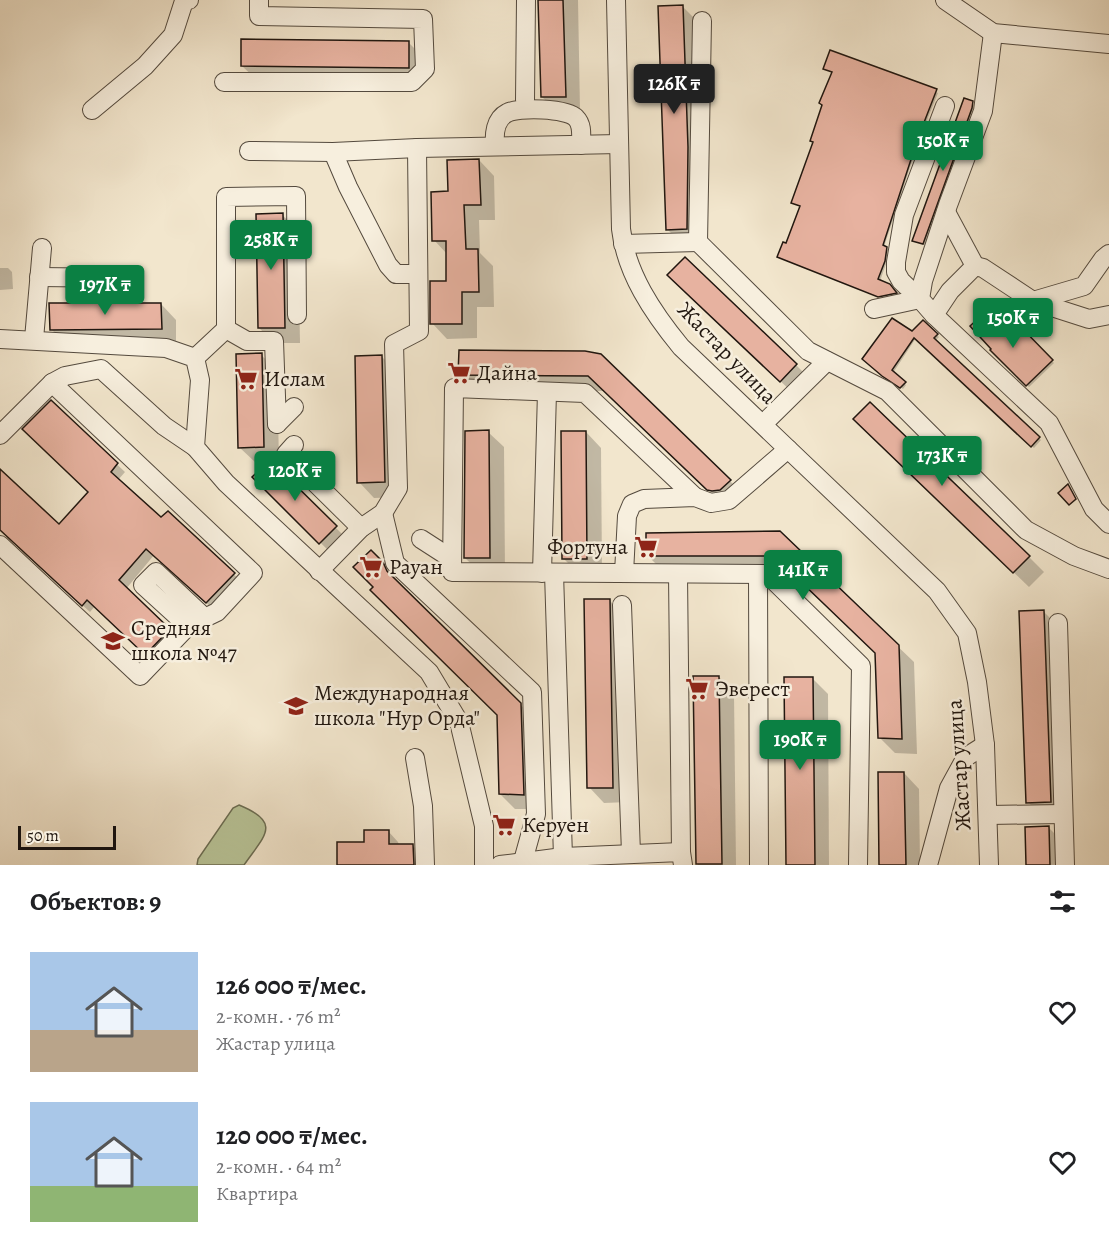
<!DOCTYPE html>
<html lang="ru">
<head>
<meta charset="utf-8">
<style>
  body { margin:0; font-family:Alegreya,serif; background:#f6f6f6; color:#202124; height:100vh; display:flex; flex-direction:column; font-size:22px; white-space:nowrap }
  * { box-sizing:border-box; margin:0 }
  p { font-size:20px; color:#757577 }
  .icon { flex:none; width:33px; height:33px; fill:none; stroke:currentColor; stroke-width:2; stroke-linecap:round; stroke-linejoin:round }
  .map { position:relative; height:865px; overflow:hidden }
  .details { display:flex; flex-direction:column; background:#fff; flex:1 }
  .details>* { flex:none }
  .scale { position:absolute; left:18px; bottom:15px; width:98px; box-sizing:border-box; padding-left:6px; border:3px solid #20160f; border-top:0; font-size:16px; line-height:21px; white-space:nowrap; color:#20160f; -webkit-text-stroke:4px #f7efde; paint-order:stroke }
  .price { position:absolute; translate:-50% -51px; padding:0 14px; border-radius:6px; background:#0b8043; color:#fff; font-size:20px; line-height:39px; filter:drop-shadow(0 2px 3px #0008) }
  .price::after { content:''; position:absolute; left:50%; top:36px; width:18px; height:14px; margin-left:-9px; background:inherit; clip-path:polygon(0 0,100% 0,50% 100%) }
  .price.active { background:#222; color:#fff }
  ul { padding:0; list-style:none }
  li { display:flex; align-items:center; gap:18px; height:150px; padding:0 30px }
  li span { display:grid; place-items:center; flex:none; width:168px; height:120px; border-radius:0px; color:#555 }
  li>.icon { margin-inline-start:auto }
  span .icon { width:72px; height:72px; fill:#fffc; stroke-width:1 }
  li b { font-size:26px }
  h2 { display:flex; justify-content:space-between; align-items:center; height:72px; padding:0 30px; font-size:26px }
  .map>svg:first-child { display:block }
  .green { fill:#b9c599; stroke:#6c6e54; stroke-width:1.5 }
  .shadow { fill:#0003 }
  .building { fill:#e7b2a0; stroke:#20160f; stroke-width:1.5 }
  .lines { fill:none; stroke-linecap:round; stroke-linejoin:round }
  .minor-casing { stroke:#544a3e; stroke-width:20 }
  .minor { stroke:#f7efde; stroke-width:18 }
  .labels { text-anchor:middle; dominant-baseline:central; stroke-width:5; stroke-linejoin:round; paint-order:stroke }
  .street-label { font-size:22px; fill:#20160f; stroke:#f7efde }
  .poi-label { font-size:22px; fill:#20160f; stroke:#f7efde; text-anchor:start }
</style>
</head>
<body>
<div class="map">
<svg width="1109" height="865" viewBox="0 0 1109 865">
  <rect width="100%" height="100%" fill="#f2e6cd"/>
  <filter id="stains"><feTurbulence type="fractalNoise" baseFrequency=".00333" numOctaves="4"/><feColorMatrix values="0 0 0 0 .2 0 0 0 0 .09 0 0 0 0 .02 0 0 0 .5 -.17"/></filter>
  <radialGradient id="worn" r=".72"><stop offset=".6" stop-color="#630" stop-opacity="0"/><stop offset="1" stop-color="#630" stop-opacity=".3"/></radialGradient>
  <path class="green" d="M239,805C283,823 264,836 244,865H197L198,859L233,808Z"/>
  <g class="shadow">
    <polygon points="540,0 578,0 580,111 558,112 542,97"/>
    <polygon points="683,7 698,22 702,244 683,245 668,230"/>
    <polygon points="408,42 424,58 424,83 258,81 242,66"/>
    <polygon points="831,51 938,93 919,140 884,247 888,250 886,264 880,281 889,285 897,294 881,298 779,257 787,245 801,207 793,202 814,143 811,140 833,73 825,68"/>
    <polygon points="972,103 974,105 973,111 925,245 916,242 914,240"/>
    <polygon points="479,160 494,176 495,220 479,220 480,253 493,266 494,307 477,307 477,338 447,339 432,323 447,283 447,254 434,240 449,193"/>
    <polygon points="282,215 298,230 300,343 275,343 259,328"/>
    <polygon points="0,268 8,268 12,272 13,289 0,290"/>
    <polygon points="685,290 796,365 811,380 796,396"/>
    <polygon points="161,304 176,320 176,344 67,345 51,329"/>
    <polygon points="923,322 939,337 935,341 1041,440 1034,448 916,338 893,373 906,385 903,389 866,361 912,333"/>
    <polygon points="986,324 1009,334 1017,326 1054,363 1029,387 992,350"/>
    <polygon points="585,352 730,481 745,496 725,505 605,391 475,390 459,374"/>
    <polygon points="261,355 277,370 279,462 270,462 351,543 336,558 254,477 269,462 255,462 239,447"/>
    <polygon points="381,356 397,372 400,497 374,498 359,482"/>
    <polygon points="51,402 125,472 118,480 161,519 168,513 242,582 214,610 154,555 126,589 176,637 153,661 95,606 90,612 0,530 0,471 59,526 90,492"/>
    <polygon points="488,432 504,447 505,573 481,573 465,558"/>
    <polygon points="586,432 601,448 602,574 579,574 563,558"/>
    <polygon points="871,435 1029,557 1044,572 1029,587"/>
    <polygon points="779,533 914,662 917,754 895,753 880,738 877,653 791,571 663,571 647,555"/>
    <polygon points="371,552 401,587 535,719 538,809 515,809 500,794 498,714 375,587"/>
    <polygon points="609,600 625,616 628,802 604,803 589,787"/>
    <polygon points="1044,612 1059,627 1066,817 1043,818 1028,802"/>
    <polygon points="719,677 734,693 736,865 698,865"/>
    <polygon points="812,678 828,694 829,865 788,865"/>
    <polygon points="904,773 919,789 920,865 881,865"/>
    <polygon points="1049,828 1064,843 1065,865 1027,865"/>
    <polygon points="388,831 398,842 399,845 412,845 423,856 423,865 339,865 365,844"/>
  </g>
  <g class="building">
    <polygon points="538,0 563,0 566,97 541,97"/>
    <polygon points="683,5 688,147 687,229 666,230 658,6"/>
    <polygon points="241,39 409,41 409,68 241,66"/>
    <polygon points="830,50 937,89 918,138 883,245 887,247 885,261 878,279 890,284 897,293 878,297 777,257 783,242 786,243 800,206 791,203 813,142 810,141 822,105 819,103 832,72 823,69"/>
    <polygon points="964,98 973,101 972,108 923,244 912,241"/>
    <polygon points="479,159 481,205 464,205 466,249 478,249 479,292 462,292 462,324 430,324 430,281 446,281 446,241 432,241 431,192 448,191 447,160"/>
    <polygon points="283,213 285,328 258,328 256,214"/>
    <polygon points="685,257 797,364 780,382 667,275"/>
    <polygon points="49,303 161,303 162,329 50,330"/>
    <polygon points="981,316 986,322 994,316 1009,332 1017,323 1053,360 1026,386 990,350 991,349 970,326"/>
    <polygon points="892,318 912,331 923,320 938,334 934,338 1040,437 1031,447 914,338 892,370 906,382 900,388 882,376 862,359"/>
    <polygon points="459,350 585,351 601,354 731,480 720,490 712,491 707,490 588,376 458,375"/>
    <polygon points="262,353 264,447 238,448 236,354"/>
    <polygon points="382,355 385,482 357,483 355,356"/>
    <polygon points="51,400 118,463 111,472 161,517 168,511 235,573 206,603 146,549 119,580 170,629 145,655 87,600 82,606 0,530 0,469 59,524 88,492 22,429"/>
    <polygon points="870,402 1030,556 1013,573 853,419"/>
    <polygon points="489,430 490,558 464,558 465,431"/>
    <polygon points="561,431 586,431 587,559 562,559"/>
    <polygon points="270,460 337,526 319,544 252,477"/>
    <polygon points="1068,484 1076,499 1069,505 1058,493"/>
    <polygon points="780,531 899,645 902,739 878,738 875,653 774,556 646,556 646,533"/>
    <polygon points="371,550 383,562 387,571 521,703 524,795 499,794 497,715 370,590 373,587 353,567"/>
    <polygon points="584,599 610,599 613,788 587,788"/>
    <polygon points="1044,610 1051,802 1026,803 1019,611"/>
    <polygon points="693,676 719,676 722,864 696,864"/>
    <polygon points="784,677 813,677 815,865 786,865"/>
    <polygon points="878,772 904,772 906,865 879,865"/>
    <polygon points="1049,826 1050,865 1026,865 1025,827"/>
    <polygon points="364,830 389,830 389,844 413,844 414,865 337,865 337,842 364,842"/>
  </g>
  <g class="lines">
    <g class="minor-casing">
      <g id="minor">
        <path d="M616,0L621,229C626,273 653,313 681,347L937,591L967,633L977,682L985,745L989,865"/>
        <polyline points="945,0 993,33 1109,44"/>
        <polyline points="702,21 698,242 808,351 887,391 1026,530 1074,556 1109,569"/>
        <polyline points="993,33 983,111 948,205 923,281 920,299 934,315 1049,423 1094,509 1109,524"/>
        <polyline points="224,82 412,82 425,69 423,19 259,16 259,0"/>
        <polyline points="525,100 526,0"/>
        <polyline points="92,110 145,66 173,35 184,1 189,0"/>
        <path d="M495,146C494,135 495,119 507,113C518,107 567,108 576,118C583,125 581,136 581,145"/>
        <polyline points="249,151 333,152 417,148 619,144"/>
        <polyline points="333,152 348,187 388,265 396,274 418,274"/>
        <polyline points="946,212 975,266"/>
        <polyline points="623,244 698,242"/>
        <polyline points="39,277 126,278"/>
        <polyline points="1033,301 1084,286 1103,259 1109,254"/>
        <polyline points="874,309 920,299 901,281 896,272 896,262 904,215 945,106"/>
        <polyline points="934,315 950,291 975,266 983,268 1033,301 1089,319 1109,315"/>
        <polyline points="226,329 247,341 274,341 277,424"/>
        <polyline points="0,339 166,348 195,358 200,380 195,447 226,483 429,672 459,722 484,826 484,865"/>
        <polyline points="34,339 42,248"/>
        <polyline points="195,358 226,329 226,197 296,196 297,315"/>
        <polyline points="277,424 294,407"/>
        <polyline points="763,424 827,361"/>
        <polyline points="0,435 52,383 65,376 101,369 164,426 195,447"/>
        <polyline points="294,445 286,454 361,528"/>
        <polyline points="695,497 585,393 454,388 452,572 767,574 861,666 858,865"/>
        <polyline points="383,513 395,563 532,692 536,814 523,861"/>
        <polyline points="421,539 452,559"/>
        <polyline points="0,545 140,676 188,626 217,612 253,573 52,383"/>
        <polyline points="319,571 361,528 383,513 398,488 394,344 419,331 417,148"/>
        <polyline points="542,573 547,392"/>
        <polyline points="554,573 563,857"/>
        <polyline points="624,573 627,516 632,504 644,499 695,497 711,503 729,500 788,449"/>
        <polyline points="678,574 681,852"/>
        <polyline points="758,574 759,865"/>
        <polyline points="622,605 631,853"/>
        <polyline points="1058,623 1065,865"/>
        <polyline points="188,626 143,585 156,572 204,617"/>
        <polyline points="415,758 423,806 425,865"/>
        <polyline points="988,815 1063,814"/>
        <polyline points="500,865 563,857 681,852 683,865"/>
        <polyline points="928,865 949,788 966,757 985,745"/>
      </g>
    </g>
    <use href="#minor" class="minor"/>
  </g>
  <defs>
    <g id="supermarket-bare" transform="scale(1.8)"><path d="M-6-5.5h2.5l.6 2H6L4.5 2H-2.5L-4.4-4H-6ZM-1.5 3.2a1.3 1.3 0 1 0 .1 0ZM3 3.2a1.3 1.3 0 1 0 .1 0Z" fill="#8f2418" stroke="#f7efde" stroke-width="2.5" paint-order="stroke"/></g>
    <g id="school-bare" transform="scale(1.8)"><path d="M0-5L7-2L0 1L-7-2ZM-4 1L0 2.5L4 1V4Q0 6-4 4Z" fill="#8f2418" stroke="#f7efde" stroke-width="2.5" paint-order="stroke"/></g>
  </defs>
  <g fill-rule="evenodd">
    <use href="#supermarket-bare" x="459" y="373"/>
    <use href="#supermarket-bare" x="246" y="379"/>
    <use href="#supermarket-bare" x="646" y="547"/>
    <use href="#supermarket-bare" x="371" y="567"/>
    <use href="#school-bare" x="113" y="641"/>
    <use href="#supermarket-bare" x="697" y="689"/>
    <use href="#school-bare" x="296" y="706"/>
    <use href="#supermarket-bare" x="504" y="825"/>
  </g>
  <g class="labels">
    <g class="street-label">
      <text transform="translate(727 353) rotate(46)">Жастар улица</text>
      <text transform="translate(959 765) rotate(-94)">Жастар улица</text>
    </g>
    <g class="poi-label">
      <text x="477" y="373">Дайна</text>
      <text x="264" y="379">Ислам</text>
      <text x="628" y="547" text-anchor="end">Фортуна</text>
      <text x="389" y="567">Рауан</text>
      <text x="131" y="628">Средняя<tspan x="131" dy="25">школа №47</tspan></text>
      <text x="715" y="689">Эверест</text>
      <text x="314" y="693">Международная<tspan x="314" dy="25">школа "Нур Орда"</tspan></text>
      <text x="522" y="825">Керуен</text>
    </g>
  </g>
  <rect width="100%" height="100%" filter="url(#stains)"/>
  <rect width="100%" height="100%" fill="url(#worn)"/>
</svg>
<div class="scale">50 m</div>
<b class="price active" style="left:674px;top:115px">126K ₸</b>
<b class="price" style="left:943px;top:172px">150K ₸</b>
<b class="price" style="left:271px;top:271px">258K ₸</b>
<b class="price" style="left:105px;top:316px">197K ₸</b>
<b class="price" style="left:1013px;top:349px">150K ₸</b>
<b class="price" style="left:942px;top:487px">173K ₸</b>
<b class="price" style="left:295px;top:502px">120K ₸</b>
<b class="price" style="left:803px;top:601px">141K ₸</b>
<b class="price" style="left:800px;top:771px">190K ₸</b>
</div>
<section class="details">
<h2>Объектов: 9<svg class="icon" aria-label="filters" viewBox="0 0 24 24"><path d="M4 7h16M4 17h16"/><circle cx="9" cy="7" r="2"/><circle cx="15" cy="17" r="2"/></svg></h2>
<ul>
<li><span style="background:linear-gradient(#a9c7e8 65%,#b9a48a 0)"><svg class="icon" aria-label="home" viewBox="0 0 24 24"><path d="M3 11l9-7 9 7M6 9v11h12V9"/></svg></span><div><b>126 000 ₸/мес.</b><p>2-комн. · 76 m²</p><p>Жастар улица</p></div><svg class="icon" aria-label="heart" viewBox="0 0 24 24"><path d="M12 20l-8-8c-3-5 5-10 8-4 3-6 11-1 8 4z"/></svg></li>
<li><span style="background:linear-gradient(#a9c7e8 70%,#8fb573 0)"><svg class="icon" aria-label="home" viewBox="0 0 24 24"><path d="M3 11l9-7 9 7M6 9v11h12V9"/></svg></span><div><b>120 000 ₸/мес.</b><p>2-комн. · 64 m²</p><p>Квартира</p></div><svg class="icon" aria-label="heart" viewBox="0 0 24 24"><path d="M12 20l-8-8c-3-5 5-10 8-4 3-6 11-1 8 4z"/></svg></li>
</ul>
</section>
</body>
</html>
